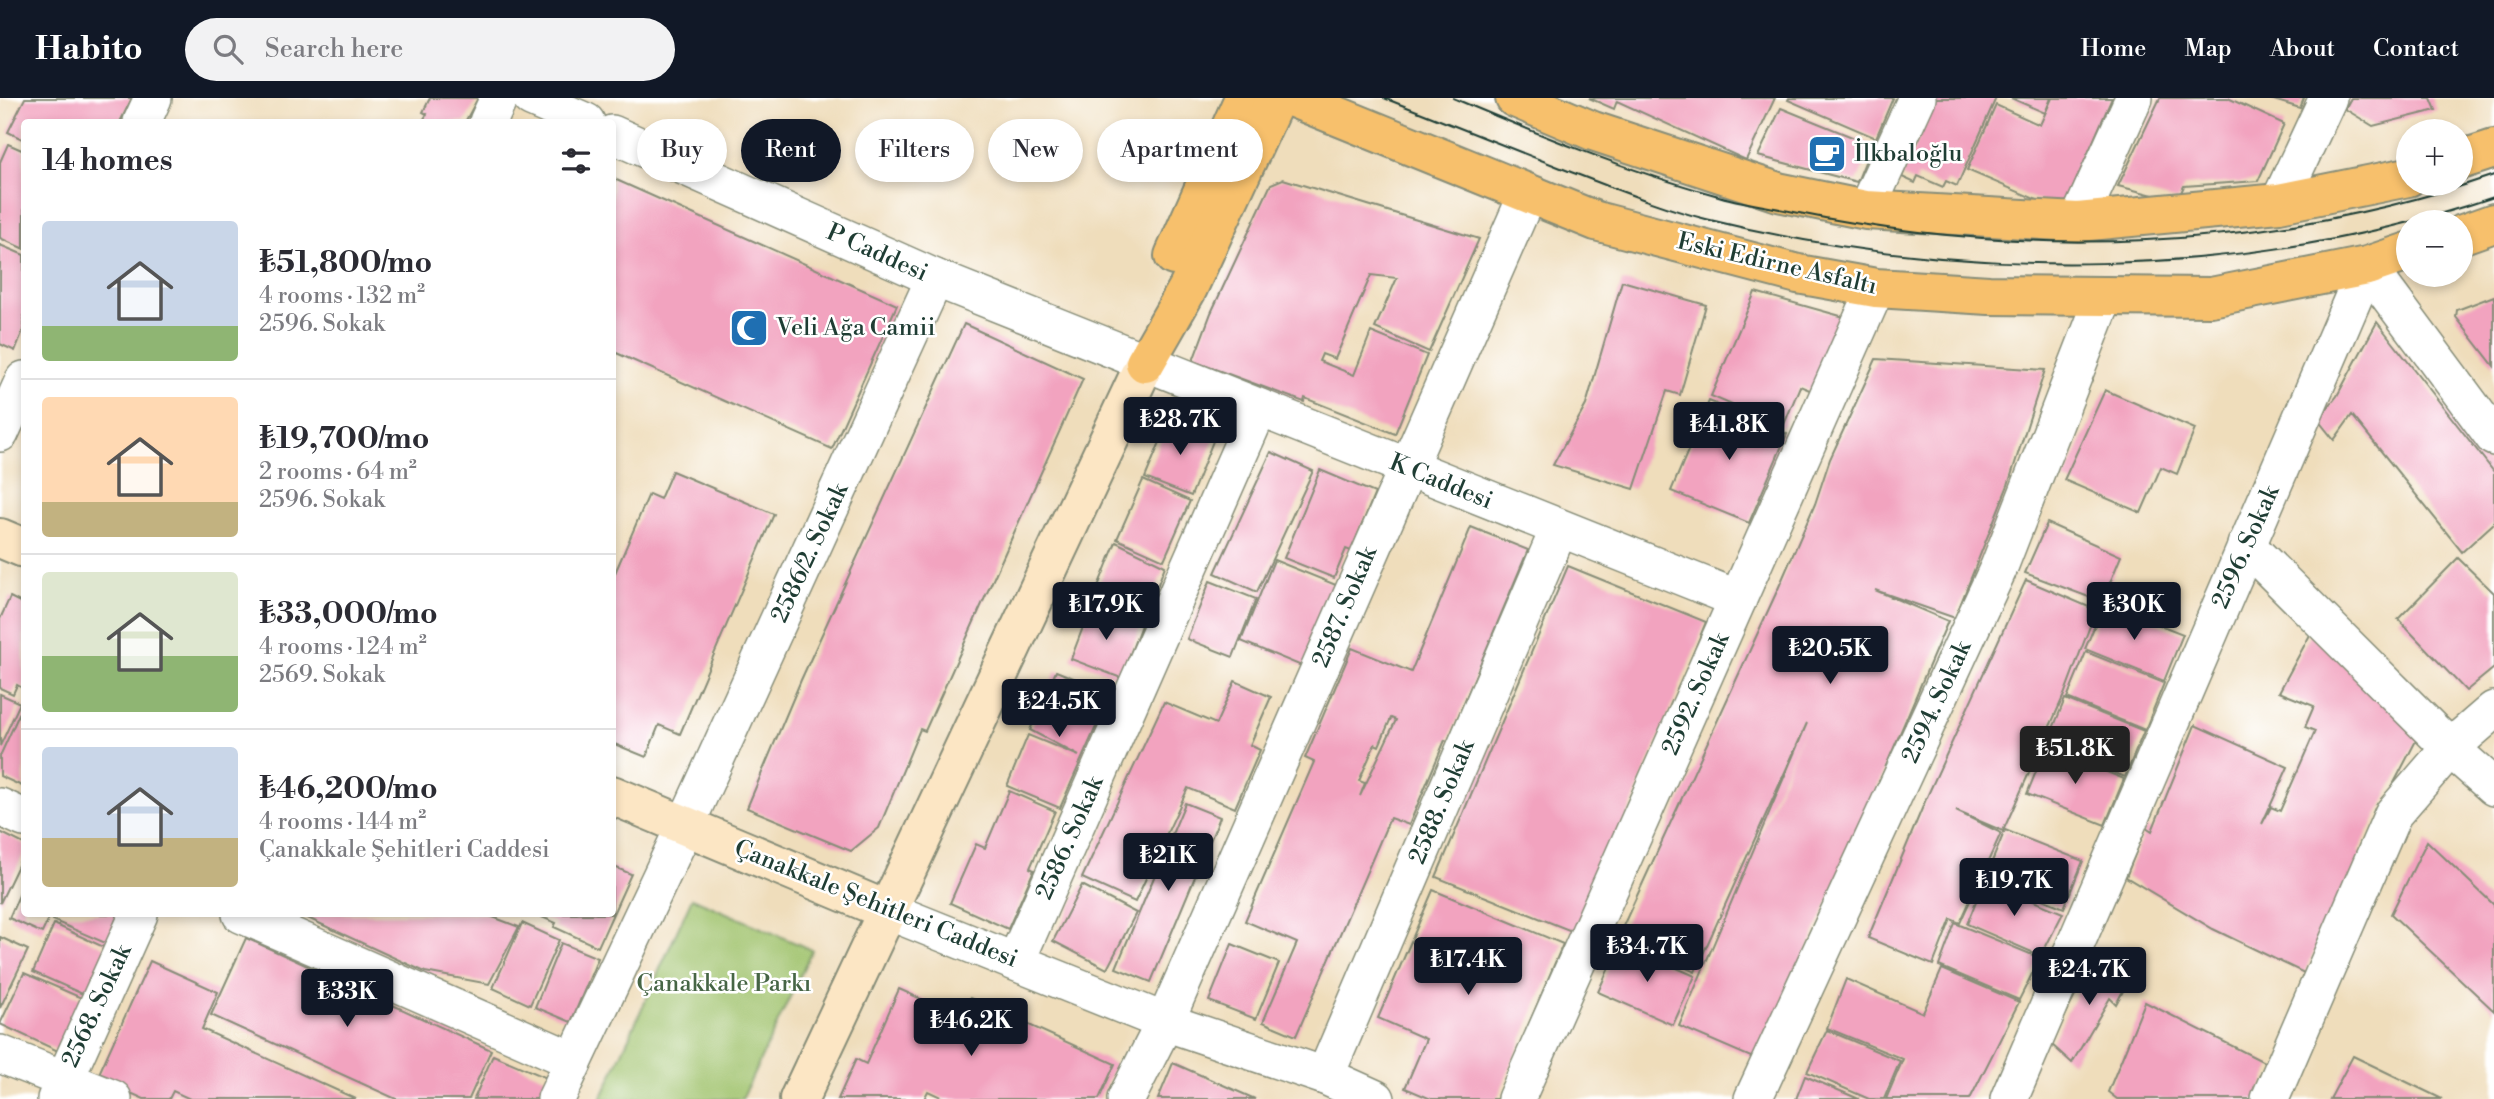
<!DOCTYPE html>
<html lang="en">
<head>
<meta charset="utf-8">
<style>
  body { margin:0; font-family:"Libre Bodoni",serif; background:#f2f2f3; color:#2b2b33; height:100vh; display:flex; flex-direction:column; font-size:26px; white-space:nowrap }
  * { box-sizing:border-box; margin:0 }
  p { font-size:23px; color:#7c7c81 }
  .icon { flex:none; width:38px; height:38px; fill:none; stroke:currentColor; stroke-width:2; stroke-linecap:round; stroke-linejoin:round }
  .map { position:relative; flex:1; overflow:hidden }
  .details { position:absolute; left:21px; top:21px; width:595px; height:798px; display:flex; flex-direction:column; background:#fff; border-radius:7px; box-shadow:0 4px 10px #0003 }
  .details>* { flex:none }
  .hud { position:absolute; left:637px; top:21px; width:665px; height:63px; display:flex; gap:14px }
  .buttons { position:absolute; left:2396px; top:21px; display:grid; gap:14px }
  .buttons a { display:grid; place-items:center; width:77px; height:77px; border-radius:50%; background:#fff; box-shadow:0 4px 10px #0003; font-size:35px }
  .price { position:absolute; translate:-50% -60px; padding:0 16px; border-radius:7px; background:#111827; color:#fff; font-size:23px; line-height:46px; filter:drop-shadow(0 2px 4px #0008) }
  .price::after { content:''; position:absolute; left:50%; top:42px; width:21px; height:16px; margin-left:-10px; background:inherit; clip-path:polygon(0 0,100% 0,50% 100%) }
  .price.active { background:#222; color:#fff }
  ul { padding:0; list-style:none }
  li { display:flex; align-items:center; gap:21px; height:175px; padding:0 21px }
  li+li { border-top:2px solid #e1e1e2 }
  li span { display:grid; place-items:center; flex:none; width:196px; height:140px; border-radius:7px; color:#555 }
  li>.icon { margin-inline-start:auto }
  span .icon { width:84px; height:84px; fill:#fffc; stroke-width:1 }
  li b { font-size:30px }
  h2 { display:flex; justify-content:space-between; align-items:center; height:84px; padding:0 21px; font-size:30px }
  .tag { padding:0 24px; border-radius:32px; background:#fff; box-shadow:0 4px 10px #0003; font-size:24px; line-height:63px }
  .tag.active { background:#111827; color:#fff }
  header { display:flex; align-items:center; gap:42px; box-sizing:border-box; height:98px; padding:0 35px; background:#111827; color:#fff }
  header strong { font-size:33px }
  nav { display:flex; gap:38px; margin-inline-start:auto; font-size:24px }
  .search { width:490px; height:63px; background:#f2f2f3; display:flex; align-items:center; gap:18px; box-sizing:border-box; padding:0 24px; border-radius:38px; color:#7c7c81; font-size:26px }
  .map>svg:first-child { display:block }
  .green { fill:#a0c36d; stroke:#608050; stroke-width:2 }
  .building { fill:#f2a3bf; fill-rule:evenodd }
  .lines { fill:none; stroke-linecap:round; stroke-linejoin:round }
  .street-casing { stroke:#878d78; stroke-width:40 }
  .secondary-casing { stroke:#878d78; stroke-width:42 }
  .primary-casing { stroke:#878d78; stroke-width:42 }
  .street { stroke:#fff; stroke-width:37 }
  .secondary { stroke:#fce6c4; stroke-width:38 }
  .primary { stroke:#f7c06c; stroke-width:38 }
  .tram { stroke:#1f3d34; stroke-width:2 }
  .labels { text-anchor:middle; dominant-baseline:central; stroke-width:5; stroke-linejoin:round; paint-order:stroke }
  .poi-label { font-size:24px; fill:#1f3d34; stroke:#fff; text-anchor:start }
  .street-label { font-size:24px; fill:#1f3d34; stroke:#fff }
  .park-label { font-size:24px; fill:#466545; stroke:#fff }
</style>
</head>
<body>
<header>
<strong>Habito</strong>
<div class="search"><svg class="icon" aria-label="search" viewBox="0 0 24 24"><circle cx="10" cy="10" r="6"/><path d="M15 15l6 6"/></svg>Search here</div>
<nav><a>Home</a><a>Map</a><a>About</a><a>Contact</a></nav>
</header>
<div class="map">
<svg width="2494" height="1001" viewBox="0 0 2494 1001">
  <rect width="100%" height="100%" fill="#fff"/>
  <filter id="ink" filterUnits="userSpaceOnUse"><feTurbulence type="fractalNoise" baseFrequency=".0143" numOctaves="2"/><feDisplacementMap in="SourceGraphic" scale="14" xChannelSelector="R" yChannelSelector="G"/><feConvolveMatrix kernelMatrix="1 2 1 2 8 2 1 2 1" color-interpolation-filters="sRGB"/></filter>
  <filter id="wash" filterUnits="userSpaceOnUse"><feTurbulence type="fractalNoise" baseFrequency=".00686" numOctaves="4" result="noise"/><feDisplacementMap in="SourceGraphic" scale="28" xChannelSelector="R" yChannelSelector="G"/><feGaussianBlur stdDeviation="1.57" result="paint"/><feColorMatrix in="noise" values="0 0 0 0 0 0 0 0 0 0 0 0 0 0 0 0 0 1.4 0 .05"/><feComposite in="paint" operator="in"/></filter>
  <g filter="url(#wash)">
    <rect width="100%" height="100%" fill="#efddbb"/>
    <polygon class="green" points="692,800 812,852 742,1001 601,1001"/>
    <g id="blocks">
      <g class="building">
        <polygon points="25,0 132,0 120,24 24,24 24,42 8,34"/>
        <polygon points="430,0 478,0 465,24 422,24 427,16 423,14"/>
        <polygon points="1589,0 1775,0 1746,62 1617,3 1614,11"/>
        <polygon points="1789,0 1893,0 1876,40 1788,2"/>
        <polygon points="1936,0 1996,0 1957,88 1946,83 1943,89 1918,78 1915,85 1902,79"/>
        <polygon points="2011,0 2051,0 2045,15"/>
        <polygon points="2052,0 2112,0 2063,113 1967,72 1996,7 2040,27"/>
        <polygon points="2160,0 2228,0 2284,26 2258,83 2184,88 2177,103 2118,88"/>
        <polygon points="2267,0 2304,0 2300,10"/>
        <polygon points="2351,0 2431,0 2436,12 2373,28 2345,11"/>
        <polygon points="1781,10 1872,47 1857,84 1758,58"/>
        <polygon points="8,46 24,53 24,151 0,140 0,64"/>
        <polygon points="612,80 897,207 832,351 612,253"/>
        <polygon points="1283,81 1479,141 1429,254 1375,230 1397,180 1371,177 1335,261 1322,256 1319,263 1354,277 1371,234 1427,257 1395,336 1305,300 1304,304 1193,263 1211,215 1271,86"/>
        <polygon points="0,147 24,157 24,230 15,253 0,246"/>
        <polygon points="1622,183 1706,207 1680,297 1667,293 1634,391 1553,367 1586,307"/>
        <polygon points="1755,194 1844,219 1812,293 1800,288 1783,329 1711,298"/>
        <polygon points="2494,198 2494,268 2456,219 2457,212"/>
        <polygon points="2377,224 2494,374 2494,425 2462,454 2352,317 2334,342 2318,322 2337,298"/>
        <polygon points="964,226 1083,281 925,633 920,631 879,730 851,753 747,710 801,582"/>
        <polygon points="1876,261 2045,272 2008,387 1955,520 1875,492 1948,523 1760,963 1679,928 1807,625 1695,874 1618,839 1778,491 1815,406 1830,361"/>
        <polygon points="2105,292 2195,331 2177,376 2161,369 2141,415 2064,382"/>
        <polygon points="1709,303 1787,336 1749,425 1671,393"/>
        <polygon points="1170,320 1215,338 1191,398 1145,380"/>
        <polygon points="1271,354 1313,373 1257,494 1215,475"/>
        <polygon points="1320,372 1375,395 1351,453 1346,451 1334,480 1284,460"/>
        <polygon points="672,373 774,416 680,636 659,627 646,659 612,645 612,482 649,396 660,401"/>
        <polygon points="1143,382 1190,403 1164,462 1117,441"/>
        <polygon points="2047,425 2121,458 2102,504 2025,475"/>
        <path d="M1471,429L1528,452L1448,643L1445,642L1409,727L1390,720L1296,938L1263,924L1297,845L1245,823L1314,664L1305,660L1352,550L1411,574ZM1391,620L1396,622L1360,698L1365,685L1359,683L1375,646L1379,648Z"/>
        <polygon points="1116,444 1165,468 1147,514 1139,519 1093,501"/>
        <polygon points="2458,460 2494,495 2494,570 2466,593 2398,521"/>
        <polygon points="1274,462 1336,487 1304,569 1241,543"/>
        <polygon points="1568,468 1706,524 1579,836 1436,779"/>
        <polygon points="2026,482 2096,512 2064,597 2003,733 1956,713 2001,735 1960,825 1951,821 1933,867 1868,840 1926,701"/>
        <polygon points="1210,483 1256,501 1233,559 1187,541"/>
        <polygon points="10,499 24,506 24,591 17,587 13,596 0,590 0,521"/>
        <polygon points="2104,505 2183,536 2164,583 2085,551"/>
        <polygon points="1091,508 1141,527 1121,580 1071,561"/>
        <polygon points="2311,535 2420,635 2358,754 2362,756 2304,875 2213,831 2126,779 2146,729 2152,733 2195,627 2288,669 2262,726 2271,709 2280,713 2315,633 2305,629 2314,608 2279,594"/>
        <polygon points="2086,554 2164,585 2145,632 2067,600"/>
        <polygon points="1056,573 1111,595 1060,710 1007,688 1028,637 1079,658 1030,632"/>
        <polygon points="1235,583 1271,599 1250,647 1260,652 1235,710 1188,690 1135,804 1082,780 1164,604 1216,626"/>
        <polygon points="0,596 20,605 0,648"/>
        <polygon points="2065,601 2144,633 2125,679 2046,648"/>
        <polygon points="24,605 24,689 0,678 0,658"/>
        <polygon points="2046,649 2124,681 2105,727 2027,696"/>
        <polygon points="1009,693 1055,713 1030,770 1034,772 1008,831 950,805 976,746 985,750"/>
        <polygon points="1185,705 1220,719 1151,884 1116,870"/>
        <polygon points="2005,732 2083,763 2064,810 1986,778"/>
        <polygon points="0,734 24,746 24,755 0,805"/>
        <polygon points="2427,743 2494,807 2494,913 2391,816"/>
        <polygon points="612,768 631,776 598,849 554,829 556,825 535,816 612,816"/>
        <polygon points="1984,783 2063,815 2041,858 1967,826"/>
        <polygon points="24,786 24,816 51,816 42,835 9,820"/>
        <polygon points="1082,787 1136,815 1107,871 1053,843"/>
        <polygon points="1433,792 1563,846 1497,1001 1431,1001 1405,990 1426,941 1378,920"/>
        <polygon points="54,816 124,816 110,847 52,822"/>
        <polygon points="299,816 485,816 519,829 489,886 425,874"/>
        <polygon points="522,825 559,842 530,907 493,890"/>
        <polygon points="1955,825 2040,860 2019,902 1939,868"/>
        <polygon points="54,826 108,851 87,898 33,874"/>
        <polygon points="0,839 28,852 0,910"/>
        <polygon points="246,840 491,952 469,1001 396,1001 211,917"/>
        <polygon points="561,845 598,860 571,924 535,909"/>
        <polygon points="1620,845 1695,878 1673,927 1598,894"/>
        <polygon points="1232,846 1279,865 1256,921 1209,903"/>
        <polygon points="2095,858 2130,880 2116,906 2110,900 2072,965 2051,946"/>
        <polygon points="150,863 218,894 202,931 356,1001 190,1001 173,993 169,1001 144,1001 97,980"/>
        <polygon points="1942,871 2019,904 1970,1001 1886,1001 1903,961 1827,930 1846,881 1923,915"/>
        <polygon points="24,875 84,901 60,954 0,926"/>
        <polygon points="899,891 961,919 970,900 1115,966 1099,1001 945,1001 928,993 924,1001 838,1001 856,961 866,966"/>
        <polygon points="2145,904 2272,968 2257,1001 2117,1001 2108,994"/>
        <polygon points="1827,932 1900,963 1884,1001 1869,1001 1807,974"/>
        <polygon points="493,957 547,980 538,1001 474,1001"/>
        <polygon points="2353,958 2442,1001 2330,1001"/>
        <polygon points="1173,965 1255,1001 1158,1001"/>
        <polygon points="1805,978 1859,1001 1796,1001"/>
      </g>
    </g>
  </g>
  <g filter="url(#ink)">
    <use href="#blocks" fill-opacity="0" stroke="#878d78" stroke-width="2"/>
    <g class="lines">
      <g class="street-casing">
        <g id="street">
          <polyline points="531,0 586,24"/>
          <polyline points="142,24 153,0"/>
          <polyline points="488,24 499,0"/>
          <polyline points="612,36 935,180 1738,501"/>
          <polyline points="2279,105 2328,0"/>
          <polyline points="1866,112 1917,0"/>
          <polyline points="2078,124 2134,0"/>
          <polyline points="2367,168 2494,339"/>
          <polyline points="0,335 24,282"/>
          <polyline points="2246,447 2450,650 2494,689"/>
          <polyline points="0,709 24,720"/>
          <polyline points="886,812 1165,924 1325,978 1376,1001"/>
          <polyline points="241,816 572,962"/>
          <polyline points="1016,863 1259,310"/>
          <polyline points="0,956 113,1001"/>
          <polyline points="1325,978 1559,431"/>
          <polyline points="56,1001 139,816"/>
          <polyline points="556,1001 684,730 935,180"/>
          <polyline points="1126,1001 1165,924 1528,95"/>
          <polyline points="1516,1001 1876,190"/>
          <polyline points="1753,1001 1999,469 2104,199"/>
          <polyline points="2009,1001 2367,168"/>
          <polyline points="2270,1001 2393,716 2450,650 2494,612"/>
        </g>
      </g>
      <g class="secondary-casing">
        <g id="secondary">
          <polyline points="0,440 24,450"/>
          <polyline points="612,697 886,812"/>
          <polyline points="799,1001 1145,265"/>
        </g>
      </g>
      <g class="primary-casing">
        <g id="primary">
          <polyline points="1293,0 1596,123 1798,176 1876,190 1989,197 2211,199 2367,168 2408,154"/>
          <polyline points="1515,0 1593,33 1778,94 1866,112 2078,124 2279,105 2408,79"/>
          <polyline points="2460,62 2494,51"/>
          <polyline points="2460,137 2494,125"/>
          <polyline points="1174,158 1244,0"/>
          <polyline points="1145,265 1188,190 1276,0"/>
        </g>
      </g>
      <use href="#street" class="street"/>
      <use href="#secondary" class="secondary"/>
      <use href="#primary" class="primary"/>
      <g class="tram">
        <path d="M1384,0C1445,24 1505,48 1566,72C1611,89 1659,109 1706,121C1960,184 2245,183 2494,99"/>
        <path d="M1453,0C1538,36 1625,72 1715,97C1740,105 1767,108 1794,114C2023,161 2271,154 2494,77"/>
      </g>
    </g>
  </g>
  <defs>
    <g id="cafe-square" transform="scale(2.0125)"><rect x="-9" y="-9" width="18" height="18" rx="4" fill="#1f6fb2" stroke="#fff"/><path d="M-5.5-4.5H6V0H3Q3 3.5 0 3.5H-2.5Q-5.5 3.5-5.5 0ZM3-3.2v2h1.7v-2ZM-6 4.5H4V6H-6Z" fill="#fff"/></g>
    <g id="mosque-square" transform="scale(2.0125)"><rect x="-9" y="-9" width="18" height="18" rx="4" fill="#1f6fb2" stroke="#fff"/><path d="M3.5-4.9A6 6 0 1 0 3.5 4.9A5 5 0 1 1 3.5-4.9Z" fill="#fff"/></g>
  </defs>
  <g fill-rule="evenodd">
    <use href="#cafe-square" x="1827" y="56"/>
    <use href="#mosque-square" x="749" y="230"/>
  </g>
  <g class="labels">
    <g class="poi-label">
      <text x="1854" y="56">İlkbaloğlu</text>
      <text x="776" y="230">Veli Ağa Camii</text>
    </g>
    <g class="street-label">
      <text transform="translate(877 155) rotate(24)">P Caddesi</text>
      <text transform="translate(1777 166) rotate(13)">Eski Edirne Asfaltı</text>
      <text transform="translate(1441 384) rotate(22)">K Caddesi</text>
      <text transform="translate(2246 449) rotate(-66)">2596. Sokak</text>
      <text transform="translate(810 455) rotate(-65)">2586/2. Sokak</text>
      <text transform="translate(1345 509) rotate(-67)">2587. Sokak</text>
      <text transform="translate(1696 596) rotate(-66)">2592. Sokak</text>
      <text transform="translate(1937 604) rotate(-65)">2594. Sokak</text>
      <text transform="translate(1442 704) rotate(-67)">2588. Sokak</text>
      <text transform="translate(1070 740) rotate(-66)">2586. Sokak</text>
      <text transform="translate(876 806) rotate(22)">Çanakkale Şehitleri Caddesi</text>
      <text transform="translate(97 908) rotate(-65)">2568. Sokak</text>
    </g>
    <g class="park-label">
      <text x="724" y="886">Çanakkale Parkı</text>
    </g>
  </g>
</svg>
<div class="buttons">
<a>+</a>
<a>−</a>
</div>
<b class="price" style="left:1180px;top:359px">₺28.7K</b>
<b class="price" style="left:1729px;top:364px">₺41.8K</b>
<b class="price" style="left:1106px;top:544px">₺17.9K</b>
<b class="price" style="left:2134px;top:544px">₺30K</b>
<b class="price" style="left:1830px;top:588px">₺20.5K</b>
<b class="price" style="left:1059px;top:641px">₺24.5K</b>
<b class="price active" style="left:2075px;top:688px">₺51.8K</b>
<b class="price" style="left:1168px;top:795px">₺21K</b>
<b class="price" style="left:2014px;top:820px">₺19.7K</b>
<b class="price" style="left:1647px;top:886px">₺34.7K</b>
<b class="price" style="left:1468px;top:899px">₺17.4K</b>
<b class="price" style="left:2089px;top:909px">₺24.7K</b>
<b class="price" style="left:347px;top:931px">₺33K</b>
<b class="price" style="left:971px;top:960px">₺46.2K</b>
<div class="hud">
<a class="tag">Buy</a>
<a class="tag active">Rent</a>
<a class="tag">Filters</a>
<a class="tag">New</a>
<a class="tag">Apartment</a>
</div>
<section class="details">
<h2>14 homes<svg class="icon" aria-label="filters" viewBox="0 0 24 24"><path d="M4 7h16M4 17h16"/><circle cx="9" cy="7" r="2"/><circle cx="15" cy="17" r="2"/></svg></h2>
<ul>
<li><span style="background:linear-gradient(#c9d6e8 75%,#8fb573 0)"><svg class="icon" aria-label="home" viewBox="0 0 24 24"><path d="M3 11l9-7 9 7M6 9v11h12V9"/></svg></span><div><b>₺51,800/mo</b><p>4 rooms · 132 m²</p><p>2596. Sokak</p></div></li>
<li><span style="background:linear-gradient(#ffd9b3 75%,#c2b280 0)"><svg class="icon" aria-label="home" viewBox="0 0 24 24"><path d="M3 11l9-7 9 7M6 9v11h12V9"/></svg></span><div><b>₺19,700/mo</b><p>2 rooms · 64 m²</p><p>2596. Sokak</p></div></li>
<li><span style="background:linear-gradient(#dfe7d0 60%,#8fb573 0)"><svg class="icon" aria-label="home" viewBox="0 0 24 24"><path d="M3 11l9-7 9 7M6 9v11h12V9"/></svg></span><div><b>₺33,000/mo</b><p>4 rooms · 124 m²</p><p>2569. Sokak</p></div></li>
<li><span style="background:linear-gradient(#c9d6e8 65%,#c2b280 0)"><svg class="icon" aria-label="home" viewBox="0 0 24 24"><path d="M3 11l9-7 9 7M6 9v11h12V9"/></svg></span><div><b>₺46,200/mo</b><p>4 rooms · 144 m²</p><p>Çanakkale Şehitleri Caddesi</p></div></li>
</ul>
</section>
</div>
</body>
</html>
